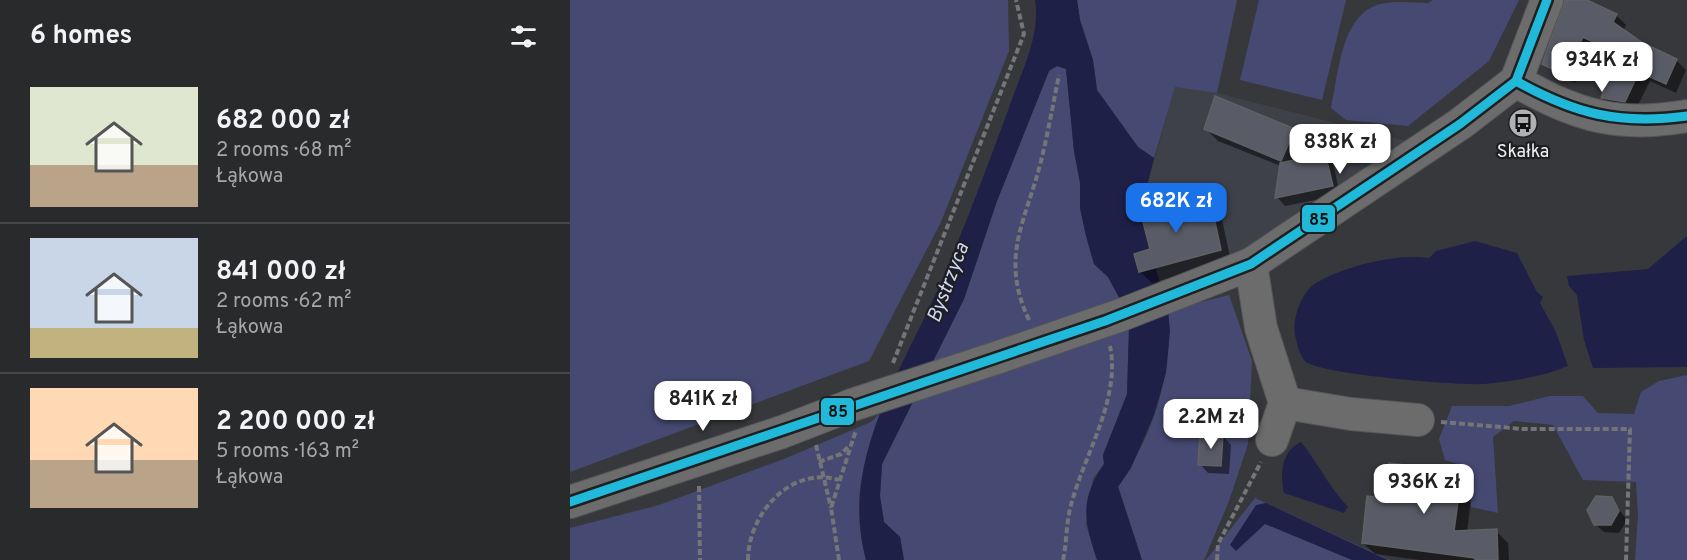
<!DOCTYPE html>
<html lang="en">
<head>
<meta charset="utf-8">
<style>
  body { margin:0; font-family:Overpass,sans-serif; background:#313234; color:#f1f3f6; height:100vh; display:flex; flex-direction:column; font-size:22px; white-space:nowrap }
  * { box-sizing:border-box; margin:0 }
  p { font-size:20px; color:#a5a7a9 }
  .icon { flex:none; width:33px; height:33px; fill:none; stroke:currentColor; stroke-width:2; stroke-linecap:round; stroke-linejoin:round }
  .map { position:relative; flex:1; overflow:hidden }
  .drawer { display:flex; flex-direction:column; background:#292a2c; width:570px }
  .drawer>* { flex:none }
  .price { position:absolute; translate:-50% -51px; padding:0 14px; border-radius:12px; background:#fff; color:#222; font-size:20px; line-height:39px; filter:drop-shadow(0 2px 3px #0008) }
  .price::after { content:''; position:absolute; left:50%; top:36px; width:18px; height:14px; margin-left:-9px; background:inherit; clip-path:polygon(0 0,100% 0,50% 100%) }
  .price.selected { background:#1a73e8; color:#fff }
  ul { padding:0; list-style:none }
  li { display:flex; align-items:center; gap:18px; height:150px; padding:0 30px }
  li+li { border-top:2px solid #454648 }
  li span { display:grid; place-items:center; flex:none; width:168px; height:120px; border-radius:0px; color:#555 }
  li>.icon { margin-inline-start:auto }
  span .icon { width:72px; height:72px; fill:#fffc; stroke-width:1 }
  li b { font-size:26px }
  h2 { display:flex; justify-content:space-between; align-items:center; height:72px; padding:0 30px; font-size:26px }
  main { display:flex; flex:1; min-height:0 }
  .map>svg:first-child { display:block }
  .built { fill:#3f4149 }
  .green { fill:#464a72 }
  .water { fill:#1f2048 }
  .shadow { fill:#0007 }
  .building { fill:#595b66; stroke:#616164; stroke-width:1.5 }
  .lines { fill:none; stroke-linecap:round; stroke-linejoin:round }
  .minor-casing { stroke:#555558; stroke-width:34 }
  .path { stroke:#747576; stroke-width:4; stroke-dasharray:6 3; stroke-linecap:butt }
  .minor { stroke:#6c6c6c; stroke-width:32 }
  .minor-bridge-casing { stroke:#555558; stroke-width:34; stroke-linecap:butt }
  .minor-bridge { stroke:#6c6c6c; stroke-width:32 }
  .bus-1-casing { stroke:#1e1f21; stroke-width:14 }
  .bus-1 { stroke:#20b9da; stroke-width:9 }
  .labels { text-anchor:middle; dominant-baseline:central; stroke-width:4.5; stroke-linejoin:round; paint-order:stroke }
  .poi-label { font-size:18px; fill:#eff0f3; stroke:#1e1f21 }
  .water-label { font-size:20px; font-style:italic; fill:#d2d7f7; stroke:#1e1f21 }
  .line-badge { stroke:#1e1f21; stroke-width:2 }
  .pale-badge-label { font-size:16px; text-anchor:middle; font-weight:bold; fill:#111 }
</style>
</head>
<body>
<main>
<section class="drawer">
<h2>6 homes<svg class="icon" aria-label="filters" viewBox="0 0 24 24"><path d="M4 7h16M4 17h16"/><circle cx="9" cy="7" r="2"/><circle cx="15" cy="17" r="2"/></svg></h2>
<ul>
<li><span style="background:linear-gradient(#dfe7d0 65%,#b9a48a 0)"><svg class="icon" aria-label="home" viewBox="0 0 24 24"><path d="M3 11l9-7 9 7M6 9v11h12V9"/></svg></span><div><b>682 000 zł</b><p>2 rooms · 68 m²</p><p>Łąkowa</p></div></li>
<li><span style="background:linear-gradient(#c9d6e8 75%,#c2b280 0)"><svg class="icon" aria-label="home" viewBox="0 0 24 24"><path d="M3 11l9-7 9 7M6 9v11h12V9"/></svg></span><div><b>841 000 zł</b><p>2 rooms · 62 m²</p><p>Łąkowa</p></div></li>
<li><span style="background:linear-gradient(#ffd9b3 60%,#b9a48a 0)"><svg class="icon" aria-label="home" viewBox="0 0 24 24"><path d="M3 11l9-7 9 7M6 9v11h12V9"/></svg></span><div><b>2 200 000 zł</b><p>5 rooms · 163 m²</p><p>Łąkowa</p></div></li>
</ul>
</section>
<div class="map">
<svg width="1117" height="560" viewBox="0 0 1117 560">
  <rect width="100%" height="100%" fill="#37383b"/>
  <polygon class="built" points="605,87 647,93 836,141 668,254 528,312 577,186"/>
  <g class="green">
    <polygon points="0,0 438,0 439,51 371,222 299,361 0,472"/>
    <polygon points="507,0 667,0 647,93 605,87 584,158 568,147 527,90 523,60 510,20"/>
    <polygon points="689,0 776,0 752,100 670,80"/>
    <path d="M863,0H949L919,61L838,126L776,120L761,108C769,73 771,8 816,3C829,1 844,3 858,3Z"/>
    <polygon points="487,66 496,69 504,151 510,183 510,208 516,236 524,264 538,277 552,303 559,328 557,394 533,455 534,464 523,479 516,524 527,560 334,560 330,537 314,522 310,496 312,464 394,299 427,201 479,71"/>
    <path d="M659,295L682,361L678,444L659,501L634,560H572L548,486C583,437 604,371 598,310Z"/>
    <polygon points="1117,375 1117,560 1065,560 1068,514 1066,482 1013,480 983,425 944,421 923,437 928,513 901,507 894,466 875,460 869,439 882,406 939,406 980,396 1013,396 1028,413 1064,414 1071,392 1089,381"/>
    <path d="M311,412C292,467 281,502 296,560H0V528L89,505L214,459L301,422Z"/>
    <polygon points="685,498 820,560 636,560"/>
  </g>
  <g class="water">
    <path d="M465,0H507L510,20L523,60L527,90L568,147L584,158L570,214L598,310L600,331L596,373L584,415L561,468L548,487L572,560H527C514,520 509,501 534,464L533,455L557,394L559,328L552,303L538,277L524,264L516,236L510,208V183L504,151L496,69L487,66L479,71L427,201L394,299L312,464L310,496L314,522L330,537L334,560H296C270,462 328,377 367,291C394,230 417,167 440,105C451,73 471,35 465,0Z"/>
    <polygon points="1117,236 1117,367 1023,368 1014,340 1007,295 999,286 997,276 1078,269"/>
    <path d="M905,241L947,253L967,292L973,297L970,303L986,332L998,366C972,377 942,381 914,384C891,386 746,374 735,361C729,355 727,343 725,335C722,320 731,292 746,283C774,266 827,253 859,258L866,251Z"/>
    <path d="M731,442C748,463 759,487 778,507L774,513L714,493C710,475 711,451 731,442Z"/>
    <polygon points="696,503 818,560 782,560 695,524 666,551 660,545 686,505"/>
  </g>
  <g class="shadow">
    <polygon points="996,0 1013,0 1046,15 1056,25 1053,31 1072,45 1106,60 1116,70 1106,93 1080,81 1065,111 1042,107 1032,97 1048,58 1023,46 1005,83 984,73 974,63"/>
    <polygon points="636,129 724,130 737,142 729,160 754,154 763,163 770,195 715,206 707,197 711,166 648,141"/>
    <polygon points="595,203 603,212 641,209 652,220 661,261 582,283 570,272 566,255 582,250"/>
    <polygon points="653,436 661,445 659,474 638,473 630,464"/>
    <polygon points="891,473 903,485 897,532 926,531 938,543 939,560 850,560 805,554 793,543 816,500"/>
    <polygon points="1041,499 1057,520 1049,533 1034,532 1025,524"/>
  </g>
  <g class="building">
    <polygon points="995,0 1017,0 1047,14 1043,22 1073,43 1107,59 1096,84 1069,72 1055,102 1031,98 1048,54 1013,37 995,75 972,64"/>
    <polygon points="645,96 725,129 711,161 634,129"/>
    <polygon points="755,153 763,186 705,198 710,163"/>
    <polygon points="575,199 595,201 594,212 624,205 642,208 651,250 569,272 564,254 580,249 572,218"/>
    <polygon points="630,434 653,435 651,466 628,465"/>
    <polygon points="819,463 892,472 884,531 927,529 928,560 905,560 905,558 792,543 797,496 814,498"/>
    <polygon points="1026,496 1042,497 1049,511 1041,525 1024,525 1017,510"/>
  </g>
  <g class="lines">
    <g class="minor-casing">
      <g id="minor">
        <path d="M946,81C1006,116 1049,128 1117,116"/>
        <polyline points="681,264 691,328 715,403 781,414 848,420"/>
        <polyline points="429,357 551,315 681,264 890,124 946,81 977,0"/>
        <polyline points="702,440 715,403"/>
        <polyline points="0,502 212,432 282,405"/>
      </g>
    </g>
    <g class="path">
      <path d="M459,320C429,257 456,221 471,161C478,133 483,104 489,75"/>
      <polyline points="323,363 454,34 446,0"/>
      <polyline points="871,422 953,429 1060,429 1056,560"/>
      <polyline points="246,445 261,508"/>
      <polyline points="249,462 271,454 279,446"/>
      <polyline points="129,486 130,560"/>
      <path d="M178,560C178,515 220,465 269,480"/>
      <polyline points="269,560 261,508 286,430"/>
      <path d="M493,560C497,542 496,523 501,505C514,455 551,399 540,346"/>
      <polyline points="647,560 648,544 691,462"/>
    </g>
    <use href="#minor" class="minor"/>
    <g class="minor-bridge-casing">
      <polyline id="minor-bridge" points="282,405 429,357"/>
    </g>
    <use href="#minor-bridge" class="minor-bridge"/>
    <g class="bus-1-casing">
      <g id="bus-1">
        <path d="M946,81C1005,114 1049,125 1117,116"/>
        <polyline points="0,502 535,321 681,264 890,124 946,81 977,0"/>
      </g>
    </g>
    <use href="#bus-1" class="bus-1"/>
  </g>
  <defs>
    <g id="bus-disc" transform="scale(1.5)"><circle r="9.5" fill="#afb0b3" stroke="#1e1f21"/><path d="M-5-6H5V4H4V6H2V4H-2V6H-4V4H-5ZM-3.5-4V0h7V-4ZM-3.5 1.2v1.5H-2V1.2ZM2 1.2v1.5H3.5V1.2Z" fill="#111"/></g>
  </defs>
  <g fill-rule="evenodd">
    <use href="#bus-disc" x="953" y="123"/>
  </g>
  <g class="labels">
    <g class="poi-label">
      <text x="953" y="152">Skałka</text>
    </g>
    <g class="water-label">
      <text transform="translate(379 283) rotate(-69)">Bystrzyca</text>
    </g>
  </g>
  <g class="line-badge">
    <rect x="731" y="204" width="35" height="29" rx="6" fill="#20b9da"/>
    <rect x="250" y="397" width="35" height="29" rx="6" fill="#20b9da"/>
  </g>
  <g class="pale-badge-label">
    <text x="749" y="225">85</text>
    <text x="268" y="417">85</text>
  </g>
</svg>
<b class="price" style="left:1032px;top:93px">934K zł</b>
<b class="price" style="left:770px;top:175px">838K zł</b>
<b class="price selected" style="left:606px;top:234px">682K zł</b>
<b class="price" style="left:133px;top:432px">841K zł</b>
<b class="price" style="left:641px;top:450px">2.2M zł</b>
<b class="price" style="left:854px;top:515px">936K zł</b>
</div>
</main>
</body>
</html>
